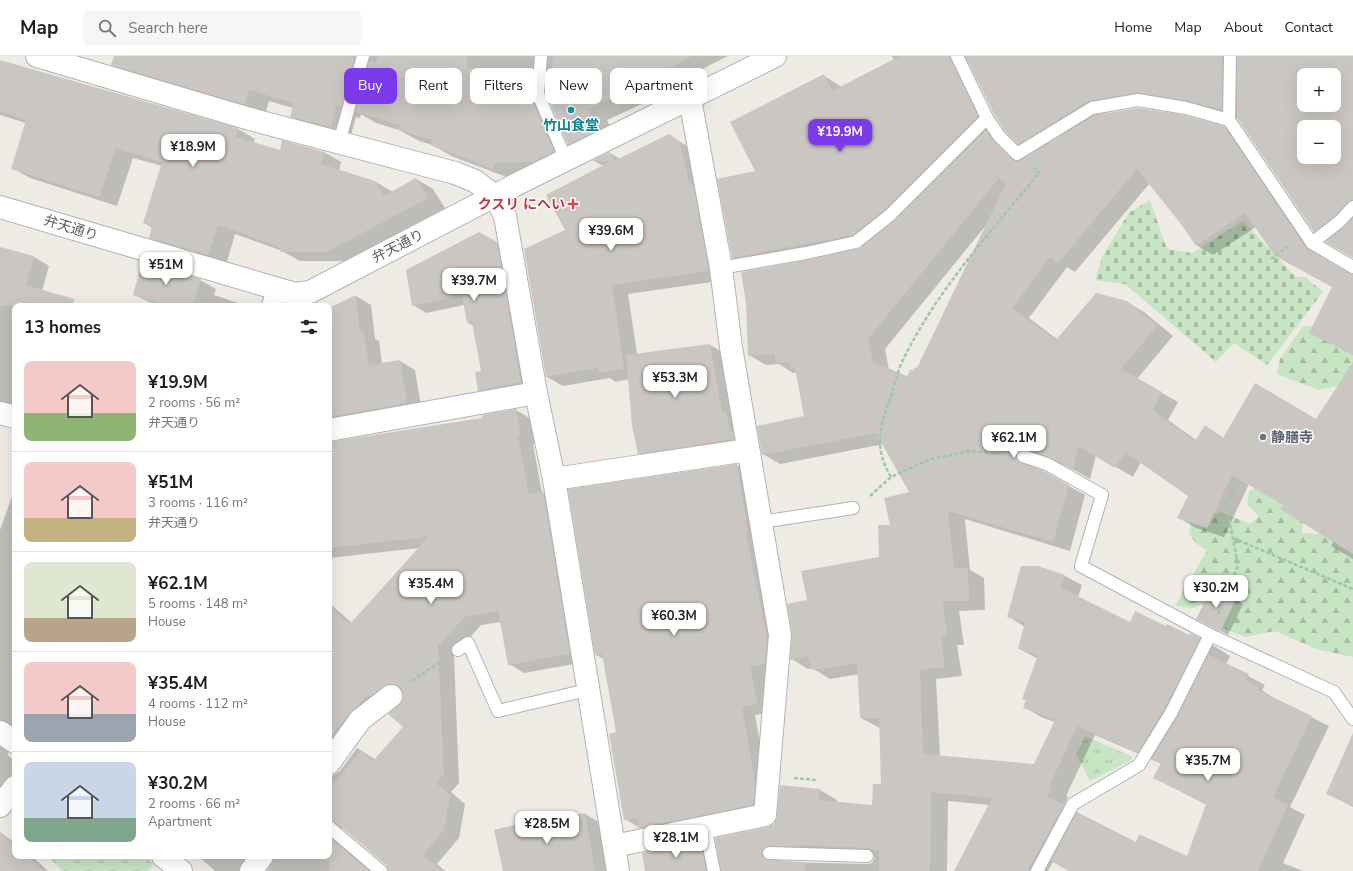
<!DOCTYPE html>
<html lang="en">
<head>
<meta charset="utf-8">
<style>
  body { margin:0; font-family:"Nunito Sans","Noto Sans JP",sans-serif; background:#f6f6f6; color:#202124; height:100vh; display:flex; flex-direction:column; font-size:15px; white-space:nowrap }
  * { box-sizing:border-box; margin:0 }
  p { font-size:13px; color:#757577 }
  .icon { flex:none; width:22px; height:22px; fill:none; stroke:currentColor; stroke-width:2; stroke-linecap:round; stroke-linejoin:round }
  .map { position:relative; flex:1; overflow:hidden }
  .sheet { position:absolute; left:12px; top:247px; width:320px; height:556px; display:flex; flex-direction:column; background:#fff; border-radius:8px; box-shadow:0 4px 16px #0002 }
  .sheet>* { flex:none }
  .guide { position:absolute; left:344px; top:12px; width:380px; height:36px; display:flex; gap:8px }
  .fabs { position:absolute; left:1297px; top:12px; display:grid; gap:8px }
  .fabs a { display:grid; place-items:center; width:44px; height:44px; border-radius:8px; background:#fff; box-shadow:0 4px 16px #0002; font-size:20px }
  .price { position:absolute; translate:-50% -34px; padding:0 9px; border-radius:8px; background:#fff; color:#222; font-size:13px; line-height:26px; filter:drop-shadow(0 1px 2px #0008) }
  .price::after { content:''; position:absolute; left:50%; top:24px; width:12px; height:9px; margin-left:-6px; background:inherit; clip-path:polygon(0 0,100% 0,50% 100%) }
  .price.on { background:#7c3aed; color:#fff }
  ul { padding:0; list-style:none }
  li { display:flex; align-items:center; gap:12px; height:100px; padding:0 12px }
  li+li { border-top:1px solid #e0e0e0 }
  li span { display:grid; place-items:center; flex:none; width:112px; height:80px; border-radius:8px; color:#555 }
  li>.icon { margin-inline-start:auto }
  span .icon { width:48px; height:48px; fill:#fffc; stroke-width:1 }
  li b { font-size:17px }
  h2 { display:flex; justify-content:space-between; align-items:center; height:48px; padding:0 12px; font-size:17px }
  .tag { padding:0 14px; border-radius:8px; background:#fff; box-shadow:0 4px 16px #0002; font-size:14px; line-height:36px }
  .tag.on { background:#7c3aed; color:#fff }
  header { display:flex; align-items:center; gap:24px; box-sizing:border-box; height:56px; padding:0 20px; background:#fff; border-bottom:1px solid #e0e0e0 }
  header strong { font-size:19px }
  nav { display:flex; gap:22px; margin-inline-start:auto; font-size:14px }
  .search { width:280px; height:36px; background:#f6f6f6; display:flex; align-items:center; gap:10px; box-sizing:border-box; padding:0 14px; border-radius:8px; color:#757577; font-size:15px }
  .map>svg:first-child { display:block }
  .forest { fill:url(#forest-firs) }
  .cemetery { fill:url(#cemetery-stones) }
  .park { fill:url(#park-tufts) }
  .shadow { fill:#0003; fill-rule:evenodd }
  .building { fill:#cac6c1; fill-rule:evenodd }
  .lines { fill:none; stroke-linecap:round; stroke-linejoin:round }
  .service-casing { stroke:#b0b3b7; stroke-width:14 }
  .minor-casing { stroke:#b0b3b7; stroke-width:24 }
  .tertiary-casing { stroke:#b0b3b7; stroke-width:24 }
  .path { stroke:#9ec8a5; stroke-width:2.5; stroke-dasharray:4 2; stroke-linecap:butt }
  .service { stroke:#fff; stroke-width:12 }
  .minor { stroke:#fff; stroke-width:22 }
  .tertiary { stroke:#fff; stroke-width:22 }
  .culture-dot { fill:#0f9aa8; stroke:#fff; stroke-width:1.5 }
  .health-dot { fill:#e0444e; stroke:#fff; stroke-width:1.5 }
  .worship-dot { fill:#6b7280; stroke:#fff; stroke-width:1.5 }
  .labels { text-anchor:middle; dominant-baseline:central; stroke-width:3; stroke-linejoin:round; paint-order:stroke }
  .culture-label { font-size:14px; font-weight:bold; fill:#0d838f; stroke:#fff }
  .health-label { font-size:14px; font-weight:bold; fill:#be3a42; stroke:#fff; text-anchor:end }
  .street-label { font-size:14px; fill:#5d6165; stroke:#fff }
  .worship-label { font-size:14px; font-weight:bold; fill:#5b616d; stroke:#fff; text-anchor:start }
</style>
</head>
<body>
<header>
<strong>Map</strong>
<div class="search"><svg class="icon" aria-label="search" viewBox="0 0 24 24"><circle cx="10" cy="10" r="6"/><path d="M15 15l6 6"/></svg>Search here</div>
<nav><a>Home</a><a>Map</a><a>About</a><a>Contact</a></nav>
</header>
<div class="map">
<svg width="1353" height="815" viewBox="0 0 1353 815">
  <defs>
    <pattern id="forest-firs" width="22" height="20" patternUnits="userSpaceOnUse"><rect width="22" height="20" fill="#c7e4c3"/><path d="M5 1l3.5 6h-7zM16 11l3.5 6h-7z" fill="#a5bca2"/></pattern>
    <pattern id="cemetery-stones" width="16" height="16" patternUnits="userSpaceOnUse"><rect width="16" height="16" fill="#c7e4c3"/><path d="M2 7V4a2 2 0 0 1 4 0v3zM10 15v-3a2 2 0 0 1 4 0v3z" fill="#a5bca2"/></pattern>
    <pattern id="park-tufts" width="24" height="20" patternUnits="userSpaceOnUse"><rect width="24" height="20" fill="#c7e4c3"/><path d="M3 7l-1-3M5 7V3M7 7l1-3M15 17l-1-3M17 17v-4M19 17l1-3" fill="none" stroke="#a5bca2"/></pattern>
  </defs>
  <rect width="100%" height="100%" fill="#eeebe5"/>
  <g class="forest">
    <polygon points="1328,269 1353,282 1353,320 1345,328 1319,334 1277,318 1280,303 1303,270"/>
    <polygon points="1267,420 1305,445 1302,477 1344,479 1353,492 1353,601 1319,594 1275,575 1246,581 1222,572 1216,544 1193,552 1175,550 1207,494 1197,488 1189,478 1191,465 1221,456 1250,468 1259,460 1247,449 1249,437"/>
  </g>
  <polygon class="cemetery" points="1150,144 1167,193 1192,197 1243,165 1296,221 1305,221 1323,236 1267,309 1234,287 1216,306 1125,228 1095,224 1103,199 1129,157"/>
  <g class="park">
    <polygon points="1085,680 1133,701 1131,704 1090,725 1076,698"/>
    <polygon points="47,800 145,800 154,808 148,815 63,815"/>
  </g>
  <g class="shadow">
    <polygon points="115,0 728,0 710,9 657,41 607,64 617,85 588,99 569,88 550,46 550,52 573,107 553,117 513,117 512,123 451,100 433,89 419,85 399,74 376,67 361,58 360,62 356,61 350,82 310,71 291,60 293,52 269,45 265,59 132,20 112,8"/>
    <path d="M892,0H1353V201L1314,175L1239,63L1205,54L1154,46L1106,55L1098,60L1224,71L1241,81L1323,203L1353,219V299L1310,276L1333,231L1273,197V195L1256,171L1213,199L1196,189L1182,167L1150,127L1075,216L1067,211L1029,262L1058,284L1127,246L1144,256L1173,280L1137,323L1178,346L1168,364L1196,384L1206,371L1224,382L1316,364L1353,338V503L1331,490L1334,485L1284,448L1249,428L1224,481L1196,472L1179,462L1189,440L1141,406L1133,421L1096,399L1090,423L1067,410L1038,402L1032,408L1033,412L1044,416L1085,439L1070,495L965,463L970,514L984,522L985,554L959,555L964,589H957L962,620L936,623L940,700L1034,709L1055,666L1041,661L1024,651L1038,603L1020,593L1025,571L1008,560L1065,520L1082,529L1078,541L1130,567L1167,571L1189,581L1190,578L1214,590L1230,600L1226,608L1265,629L1262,634L1275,643L1329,670L1290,751L1305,759L1283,807L1303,815H1069L1053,806L1048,815H955L990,749L948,745L947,815H646L700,786L719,797L775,768L820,734L837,744L836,747L873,750L882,729L880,672L861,662L859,618L830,623L812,612L808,613L792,603L808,545L880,502L891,470L910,437L884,388L780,408L763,398L805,361L797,316L793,317L779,308L766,309L749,299L808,205L861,193L866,189L750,212L733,202L756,115L824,20L842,31L894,5ZM969,5L1019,88L1034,97L1020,105L1003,85L988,76L994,70L967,14ZM1304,19H1334V49H1304ZM1304,71H1334V101H1304ZM987,168L917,313L908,321L889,314L885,293ZM1095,679L1162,708L1155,722L1207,749L1188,801L1137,787L1064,750L1068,741L1066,740ZM787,799L875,801L872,807L867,808L779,806L780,802Z"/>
    <polygon points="0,5 238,73 255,83 254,87 280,95 283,86 324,96 341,106 339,115 374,125 393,136 416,123 433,133 445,152 345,205 300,205 282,195 235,178 226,209 167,191 150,181 153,172 144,167 162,110 133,102 117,150 30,122 12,112 26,67 0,59"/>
    <polygon points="669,79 695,95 725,224 628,238 637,298 710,289 729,300 748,385 658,408 638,397 629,323 616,326 610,322 563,330 547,321 566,174 603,110 594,105 610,97 620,103"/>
    <polygon points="496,187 510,195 534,333 492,342 479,334 482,316 474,270 468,267 464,249 426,257 413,249"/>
    <polygon points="0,192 34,201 49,210 42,235 59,240 74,249 15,250 15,353 0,345"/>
    <polygon points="200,224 216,233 214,239 247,250 158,250 134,239"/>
    <path d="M356,240L371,249L375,283L379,285L382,308L400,305L415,314L422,356L333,378L332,387L483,363L516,354L531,363L536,388H533L542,437L559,445L585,606L524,617L509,608L501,566L481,569L454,599L459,727L451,736L465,748L459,782L437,808L445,815H389L387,809L343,772L338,775L373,815H267L275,800H329V547L352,567L420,492L329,502V253ZM404,637V671L376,704L357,692L340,715L332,720V715L386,649Z"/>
    <polygon points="737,409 751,418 779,616 764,619 771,656 755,659 769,736 767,756 654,780 625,763 617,677 604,603 596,599"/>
    <polygon points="15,432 15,672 10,673 4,692 9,696 7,699 15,705 15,727 0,748 0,474"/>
    <polygon points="1235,544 1243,548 1228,579 1205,567"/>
    <polygon points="1353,688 1353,751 1328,738"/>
    <polygon points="585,758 604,769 612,815 520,815 522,768"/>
    <polygon points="0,776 15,787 15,800 32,800 48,815 0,815"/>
    <polygon points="198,800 269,800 258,815 215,815"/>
  </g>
  <g class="building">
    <polygon points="114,0 349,0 355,2 341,52 336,50 331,71 290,61 294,47 249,34 245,49 111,9"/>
    <polygon points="378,0 467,0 467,12 533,12 531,41 554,96 533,106 494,107 493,113 430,89 432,84 398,74 400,69 355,56 369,5 376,7"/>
    <polygon points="553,0 692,0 637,29 638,30 588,53 599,74 568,89 546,37 548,12 552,12"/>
    <polygon points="900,0 950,0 978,60 885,153 853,179 732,202 717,123 755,115 730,66 824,18 832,35"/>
    <polygon points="965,0 1222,0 1222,54 1187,45 1137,37 1088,45 1018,89 1005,75 994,58"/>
    <path d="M1237,0H1353V144L1348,146L1335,159L1314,176L1237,62ZM1304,19H1334V49H1304ZM1304,71H1334V101H1304Z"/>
    <polygon points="0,4 238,72 236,81 280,94 282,84 324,96 321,108 375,125 384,140 416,122 428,142 327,196 281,196 277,190 218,169 208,199 149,182 152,170 143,167 162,106 116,92 99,141 11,113 26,64 0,55"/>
    <path d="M1138,52L1184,59L1224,70L1306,192L1353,218V299L1309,277L1332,231L1275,200L1245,157L1196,190L1181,168L1137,113L1058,207L1050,201L1012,252L1056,284L1096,237L1127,245L1157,270L1121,313L1162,336L1152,354L1195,385L1205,369L1223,382L1255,327L1316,363L1353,306V498L1280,453L1283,449L1232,419L1207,472L1177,462L1188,440L1125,396L1115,412L1079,390L1073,414L1049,401L1025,393L1018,394L1016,401L1018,405L1044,415L1069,429L1053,486L948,455L954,512H968L969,545H943L947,579L941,580L945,611L920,614L923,698L1034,708L1055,664L1023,652L1026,644L1022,643L1038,599L1018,593L1025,566L1007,561L1021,510H1038L1065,519L1061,532L1130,566L1135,555L1166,570L1167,568L1189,579L1190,577L1200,582L1164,653L1138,697L1077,670L1050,729L1052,730L1047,741L1064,749L1027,815H954L992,742L931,736L930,815H879V795L867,792L801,789V790H769L763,793L762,797L763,801L768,804L804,806L806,815H721L715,782L768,771L774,768L777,760L780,729L820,733L819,744L872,749L873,728H881L879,662H860L857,607L812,614L808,600L790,604L792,577L787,548L807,544L801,515L879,501L878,469H890L884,442L909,436L876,377L762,399L757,370L804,360L795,312L790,313L789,307H775V298L748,300L746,247L741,216L807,204L860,192L895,164L986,74L994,85L1012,103L1018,105L1095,59ZM999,122L1006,127L917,312L915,311L913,315L911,313L907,320L873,306L868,283Z"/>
    <polygon points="669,78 679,85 690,129 693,128 709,215 612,229 624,312 599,317 598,312 546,321 524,193 565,174 546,139 611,105 591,105 610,96 614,105"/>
    <polygon points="1353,162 1353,202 1325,186"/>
    <polygon points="479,176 497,186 521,326 478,335 475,316 481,315 472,266 467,267 462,239 412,250 406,214"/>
    <polygon points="0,191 34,200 26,229 74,243 73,250 0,250"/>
    <polygon points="142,206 201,223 193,250 169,250 133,239"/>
    <polygon points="356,239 360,276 363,275 369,309 400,304 407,347 329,361 329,252"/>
    <polygon points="710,288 722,356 726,355 730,375 733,375 734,383 638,398 632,369 626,299"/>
    <polygon points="516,353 521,380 518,380 529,438 543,435 570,598 508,609 498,555 465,561 438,590 444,718 436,727 450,739 444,774 423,799 442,815 388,815 386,809 334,765 329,764 329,732 361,695 373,705 403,671 388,658 402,645 403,638 401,632 395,628 390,628 370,641 368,639 350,657 329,683 329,550 350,568 428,481 329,492 329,386 482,362 482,359"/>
    <polygon points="737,408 748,477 746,478 767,580 765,608 750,611 758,648 742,651 755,727 753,749 638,772 637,762 624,764 609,678 616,676 602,598 595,599 568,433"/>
    <polygon points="1212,531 1236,543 1220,576 1196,563"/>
    <polygon points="1213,589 1209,599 1249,618 1246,624 1259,631 1258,634 1312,660 1273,741 1288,749 1258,815 1069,815 1051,805 1077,756 1136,786 1139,778 1187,800 1206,748 1153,722 1161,707 1152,703 1178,660"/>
    <polygon points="1353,677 1353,750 1326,738"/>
    <polygon points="585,757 595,815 503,815 494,774 522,767"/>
    <polygon points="0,777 15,790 15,800 27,800 44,815 0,815"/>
    <polygon points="329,781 369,815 329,815"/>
    <polygon points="700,785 706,815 645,815 642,797"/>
  </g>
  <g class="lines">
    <g class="service-casing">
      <g id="service">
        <polyline points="541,0 538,38 566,104"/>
        <polyline points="957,0 987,62 999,80 1017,98 1092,52 1138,44 1186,52 1229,64 1312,187 1353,211"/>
        <polyline points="1229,64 1230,0"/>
        <polyline points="339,87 363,0"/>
        <polyline points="1312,187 1340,165 1353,151"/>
        <polyline points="721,212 806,197 856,186 890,159 987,62"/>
        <polyline points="1023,400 1047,408 1102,439 1081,510 1210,579 1334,636 1353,663"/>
        <polyline points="761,466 853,452"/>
        <polyline points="458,594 468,587 498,655 587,634"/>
        <polyline points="329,771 381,815"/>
        <polyline points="705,771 714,815"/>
        <polyline points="769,797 867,800"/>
        <polyline points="1037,815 1073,748 1139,709 1171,657 1210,579"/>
      </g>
    </g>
    <g class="minor-casing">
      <g id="minor">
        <polyline points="37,0 250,63 455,117 475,125 495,140 505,160 536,337 329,374"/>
        <polyline points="273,250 278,233"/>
        <polyline points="536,337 554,423 618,815"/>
        <polyline points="0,357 15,361"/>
        <polyline points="554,423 748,394"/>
        <polyline points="0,676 15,686"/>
        <polyline points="329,707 360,664 391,640"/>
        <polyline points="0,750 15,731"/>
        <polyline points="614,790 765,759 780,579 731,291 721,212 690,43"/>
        <polyline points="163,800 181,815"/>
        <polyline points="251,815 262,800"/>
      </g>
    </g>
    <g class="tertiary-casing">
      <polyline id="tertiary" points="0,151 278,233 296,238 310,236 521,126 775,0"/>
    </g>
    <g class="path">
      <polyline points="1271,203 1288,191"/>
      <path d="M891,421C872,389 881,369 892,337C895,327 898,315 902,306C936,235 990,177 1039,117L1034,112"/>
      <polyline points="870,440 891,421 931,403 970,395 1002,398"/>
      <polyline points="1233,482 1353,533"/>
      <polyline points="1218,558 1238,509 1226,448 1236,431"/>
      <polyline points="412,625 440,606"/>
      <polyline points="794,722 816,724"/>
    </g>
    <use href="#service" class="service"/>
    <use href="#minor" class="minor"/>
    <use href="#tertiary" class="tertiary"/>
  </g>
  <circle class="culture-dot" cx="571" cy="54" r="4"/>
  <path class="health-dot" d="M571 142h4v4h4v4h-4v4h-4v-4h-4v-4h4z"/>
  <circle class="worship-dot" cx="1263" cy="381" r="4"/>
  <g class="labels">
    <g class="culture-label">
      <text x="571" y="69">竹山食堂</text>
    </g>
    <g class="health-label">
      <text x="565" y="148">クスリ にへい</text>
    </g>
    <g class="street-label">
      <text transform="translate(71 172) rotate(17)">弁天通り</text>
      <text transform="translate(398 190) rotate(-27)">弁天通り</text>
    </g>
    <g class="worship-label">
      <text x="1271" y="381">静膳寺</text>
    </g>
  </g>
</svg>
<div class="fabs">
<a>+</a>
<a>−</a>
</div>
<b class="price on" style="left:840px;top:97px">¥19.9M</b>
<b class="price" style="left:193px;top:112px">¥18.9M</b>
<b class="price" style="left:611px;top:196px">¥39.6M</b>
<b class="price" style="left:166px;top:230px">¥51M</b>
<b class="price" style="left:474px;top:246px">¥39.7M</b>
<b class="price" style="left:675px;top:343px">¥53.3M</b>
<b class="price" style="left:1014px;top:403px">¥62.1M</b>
<b class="price" style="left:431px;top:549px">¥35.4M</b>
<b class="price" style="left:1216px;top:553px">¥30.2M</b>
<b class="price" style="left:674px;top:581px">¥60.3M</b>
<b class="price" style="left:1208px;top:726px">¥35.7M</b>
<b class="price" style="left:547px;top:789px">¥28.5M</b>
<b class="price" style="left:676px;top:803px">¥28.1M</b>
<div class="guide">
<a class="tag on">Buy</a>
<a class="tag">Rent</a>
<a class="tag">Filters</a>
<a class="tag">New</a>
<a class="tag">Apartment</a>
</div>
<section class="sheet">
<h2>13 homes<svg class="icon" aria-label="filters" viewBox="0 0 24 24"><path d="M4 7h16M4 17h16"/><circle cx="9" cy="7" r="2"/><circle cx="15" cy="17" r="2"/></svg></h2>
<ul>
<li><span style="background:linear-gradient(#f6c9c9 65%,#8fb573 0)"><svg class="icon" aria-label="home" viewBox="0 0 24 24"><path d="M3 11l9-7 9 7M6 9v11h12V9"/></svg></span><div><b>¥19.9M</b><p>2 rooms · 56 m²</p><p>弁天通り</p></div></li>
<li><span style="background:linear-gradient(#f6c9c9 70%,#c2b280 0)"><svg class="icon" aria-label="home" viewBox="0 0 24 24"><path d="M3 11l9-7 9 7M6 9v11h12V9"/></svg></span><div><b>¥51M</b><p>3 rooms · 116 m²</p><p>弁天通り</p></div></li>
<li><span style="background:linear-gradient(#dfe7d0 70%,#b9a48a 0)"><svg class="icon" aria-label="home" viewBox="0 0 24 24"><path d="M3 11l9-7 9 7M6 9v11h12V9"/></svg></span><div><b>¥62.1M</b><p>5 rooms · 148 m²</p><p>House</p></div></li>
<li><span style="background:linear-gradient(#f6c9c9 65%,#9aa5b1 0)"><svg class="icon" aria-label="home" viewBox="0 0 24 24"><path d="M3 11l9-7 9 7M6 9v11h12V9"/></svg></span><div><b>¥35.4M</b><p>4 rooms · 112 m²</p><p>House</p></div></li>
<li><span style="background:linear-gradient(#c9d6e8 70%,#7fa58c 0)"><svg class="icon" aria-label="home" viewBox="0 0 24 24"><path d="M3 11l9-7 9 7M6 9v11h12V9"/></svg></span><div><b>¥30.2M</b><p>2 rooms · 66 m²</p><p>Apartment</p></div></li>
</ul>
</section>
</div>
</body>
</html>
